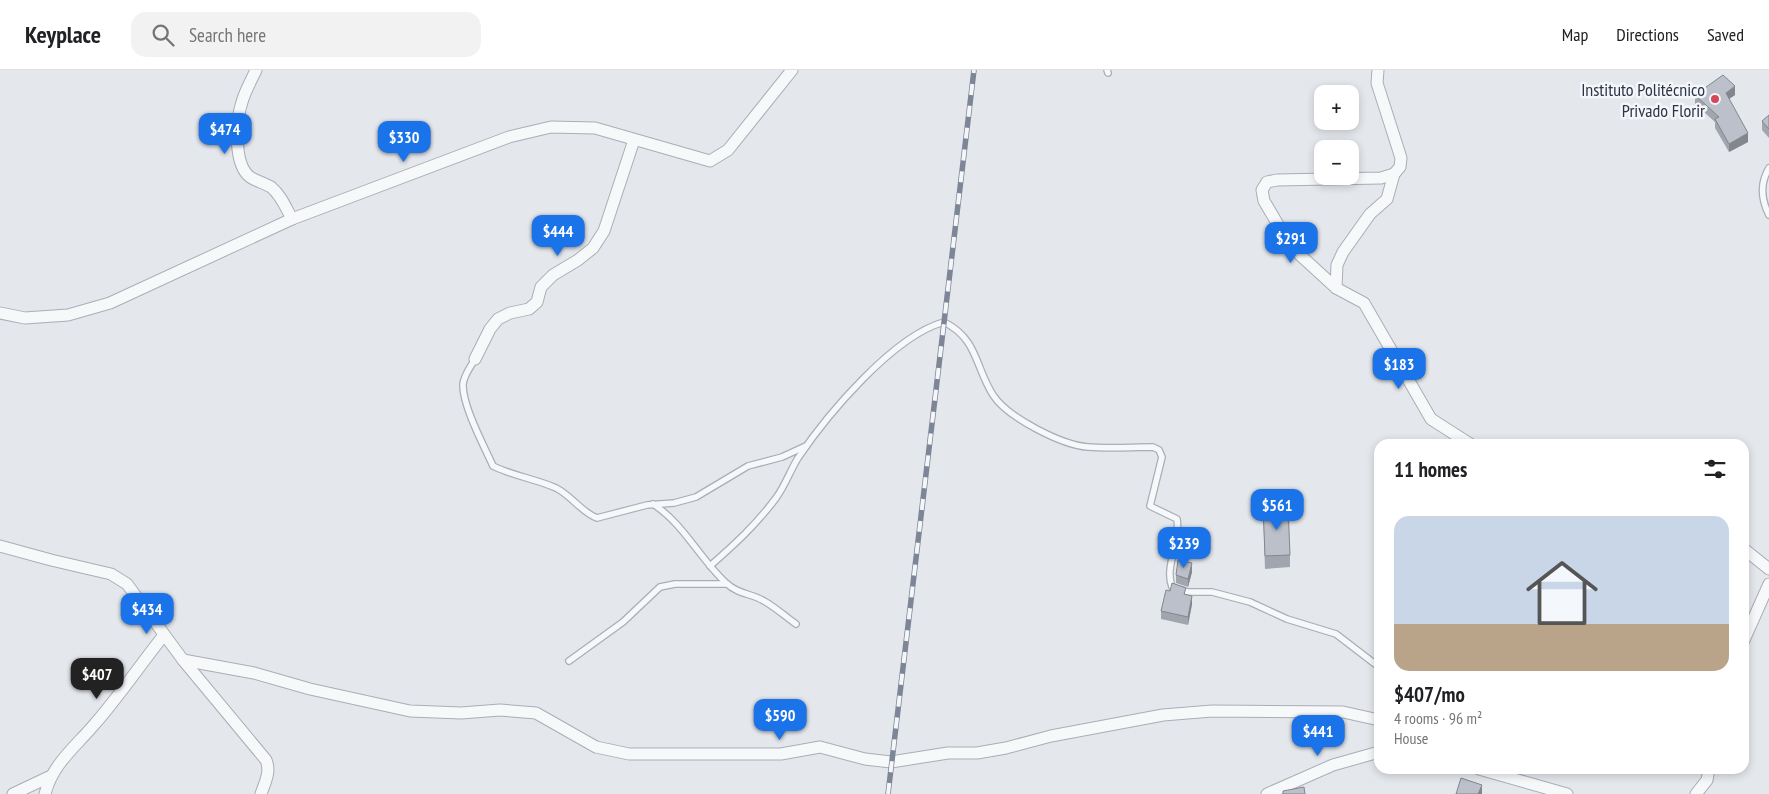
<!DOCTYPE html>
<html lang="en">
<head>
<meta charset="utf-8">
<style>
  body { margin:0; font-family:"PT Sans Narrow",sans-serif; background:#f2f2f2; color:#202124; height:100vh; display:flex; flex-direction:column; font-size:19px; white-space:nowrap }
  * { box-sizing:border-box; margin:0 }
  p { font-size:16px; color:#757577 }
  .icon { flex:none; width:28px; height:28px; fill:none; stroke:currentColor; stroke-width:2; stroke-linecap:round; stroke-linejoin:round }
  .map { position:relative; flex:1; overflow:hidden }
  .drawer { position:absolute; left:1374px; top:369px; width:375px; height:335px; display:flex; flex-direction:column; background:#fff; border-radius:15px; box-shadow:0 2px 8px #0003 }
  .drawer>* { flex:none }
  .controls { position:absolute; left:1314px; top:15px; display:grid; gap:10px }
  .controls a { display:grid; place-items:center; width:45px; height:45px; border-radius:10px; background:#fff; box-shadow:0 2px 8px #0003; font-size:25px }
  .price { position:absolute; translate:-50% -42px; padding:0 11px; border-radius:10px; background:#1a73e8; color:#fff; font-size:16px; line-height:32px; filter:drop-shadow(0 1px 2px #0008) }
  .price::after { content:''; position:absolute; left:50%; top:30px; width:15px; height:11px; margin-left:-8px; background:inherit; clip-path:polygon(0 0,100% 0,50% 100%) }
  .price.active { background:#222; color:#fff }
  ul { padding:0; list-style:none }
  li { display:grid; align-content:center; gap:10px; height:265px; padding:0 20px }
  li+li { border-top:1px solid #e0e0e0 }
  li span { display:grid; place-items:center; height:155px; border-radius:15px; color:#555 }
  li>.icon { margin-inline-start:auto }
  span .icon { width:90px; height:90px; fill:#fffc; stroke-width:1 }
  li b { font-size:21px }
  h2 { display:flex; justify-content:space-between; align-items:center; height:60px; padding:0 20px; font-size:21px }
  header { display:flex; align-items:center; gap:30px; box-sizing:border-box; height:70px; padding:0 25px; background:#fff; border-bottom:1px solid #e0e0e0 }
  header strong { font-size:24px }
  nav { display:flex; gap:28px; margin-inline-start:auto; font-size:18px }
  .search { width:350px; height:45px; background:#f2f2f2; display:flex; align-items:center; gap:12px; box-sizing:border-box; padding:0 18px; border-radius:15px; color:#757577; font-size:19px }
  .map>svg:first-child { display:block }
  .lines { fill:none; stroke-linecap:round; stroke-linejoin:round }
  .service-casing { stroke:#a9aeb7; stroke-width:8 }
  .minor-casing { stroke:#a9aeb7; stroke-width:13 }
  .service { stroke:#f7f8fa; stroke-width:5.5 }
  .minor { stroke:#f7f8fa; stroke-width:11 }
  .rail-casing { stroke:#7d8696; stroke-width:5.5 }
  .rail { stroke:#f4f6f9; stroke-width:4; stroke-dasharray:11; stroke-linecap:butt }
  .wall { fill:#a1a5ae }
  .shaded-wall { fill:#83868d }
  .building { fill:#bbc0ca; stroke:#83868d }
  .poi-dot { fill:#d1495b; stroke:#f4f6f9; stroke-width:2 }
  .labels { text-anchor:middle; dominant-baseline:central; stroke-width:5; stroke-linejoin:round; paint-order:stroke }
  .poi-label { font-size:18px; fill:#2b3445; stroke:#f4f6f9; text-anchor:end }
</style>
</head>
<body>
<header>
<strong>Keyplace</strong>
<div class="search"><svg class="icon" aria-label="search" viewBox="0 0 24 24"><circle cx="10" cy="10" r="6"/><path d="M15 15l6 6"/></svg>Search here</div>
<nav><a>Map</a><a>Directions</a><a>Saved</a></nav>
</header>
<div class="map">
<svg width="1769" height="724" viewBox="0 0 1769 724">
  <rect width="100%" height="100%" fill="#e4e7ec"/>
  <g class="lines">
    <g class="service-casing">
      <g id="service">
        <polyline points="1107,0 1108,3"/>
        <path d="M1769,98C1760,113 1761,129 1769,145"/>
        <path d="M475,289C471,296 464,305 463,314C462,335 484,376 493,396C513,406 536,409 556,418C572,426 581,442 597,448L647,435L674,433L696,427L748,396L782,387L806,376"/>
        <path d="M653,434C684,454 699,488 726,513C739,525 751,523 764,531C775,537 786,547 796,554"/>
        <path d="M710,496C735,474 756,455 776,428C785,416 790,401 798,388C827,345 893,266 944,252C978,269 975,297 993,325C1008,348 1062,375 1088,377C1110,379 1132,377 1153,377L1159,380L1162,387L1150,436L1177,449C1181,472 1164,496 1172,517L1188,522H1212L1250,532L1287,549L1336,564L1379,597"/>
        <polyline points="569,591 623,552 660,517 675,514 727,514"/>
      </g>
    </g>
    <g class="minor-casing">
      <g id="minor">
        <path d="M256,0C251,11 245,21 242,32C236,50 233,94 250,107C256,111 264,113 271,117C281,125 286,138 292,149"/>
        <polyline points="1394,104 1381,108 1277,110 1267,112 1262,120 1264,131 1280,158 1300,185 1336,218 1364,233 1431,349 1470,374"/>
        <polyline points="1336,218 1337,195 1343,182 1370,144 1387,129 1394,104 1400,97 1401,88 1377,13 1378,0"/>
        <polyline points="0,243 25,248 68,245 110,233 292,149 509,67 551,57 595,58 710,91 728,80 792,0"/>
        <polyline points="475,289 490,259 498,249 510,243 529,239 537,232 541,217 553,205 578,190 593,178 604,161 634,70"/>
        <path d="M0,476L51,490L111,504L127,514L183,590L266,690C271,702 265,712 261,724"/>
        <polyline points="1744,479 1769,499"/>
        <polyline points="1744,570 1769,514"/>
        <polyline points="183,590 254,603 310,619 410,641 461,643 500,640 536,643 596,677 629,684 781,684 820,677 865,689 891,692 948,683 977,683 1006,678 1051,666 1163,645 1212,641 1343,642 1379,650"/>
        <polyline points="1479,699 1567,724"/>
        <polyline points="13,724 49,707"/>
        <path d="M45,724C52,695 74,678 93,656C118,628 140,595 164,565"/>
        <polyline points="1267,724 1333,695 1379,682"/>
        <polyline points="1696,724 1707,710 1709,699"/>
      </g>
    </g>
    <use href="#service" class="service"/>
    <use href="#minor" class="minor"/>
    <g class="rail-casing">
      <polyline id="rail" points="888,724 974,0"/>
    </g>
    <use href="#rail" class="rail"/>
  </g>
  <g class="wall">
    <polygon points="1695,25 1735,25 1729,29 1748,72 1729,82 1715,58 1715,52 1695,34"/>
    <polygon points="1769,45 1769,68 1762,60 1762,51"/>
    <polygon points="1263,436 1290,485 1290,497 1265,499"/>
    <polygon points="1192,502 1188,517 1176,513 1176,505"/>
    <polygon points="1186,524 1192,534 1188,555 1161,549 1161,541"/>
  </g>
  <g class="shaded-wall">
    <polygon points="1735,16 1735,25 1726,31 1726,23"/>
    <polygon points="1748,63 1748,72 1729,82 1729,74"/>
    <polygon points="1192,493 1192,502 1188,517 1188,509"/>
    <polygon points="1192,526 1192,534 1188,555 1188,547"/>
    <polygon points="1482,715 1482,724 1478,724"/>
  </g>
  <g class="building">
    <polygon points="1723,5 1735,16 1726,23 1748,63 1729,74 1715,49 1719,47 1695,25"/>
    <polygon points="1769,45 1769,59 1762,51"/>
    <polygon points="1288,435 1290,485 1265,486 1263,436"/>
    <polygon points="1178,490 1192,493 1188,509 1176,505"/>
    <polygon points="1172,513 1186,518 1184,524 1192,526 1188,547 1161,541 1166,520 1170,521"/>
    <polygon points="1461,708 1482,715 1478,724 1456,724"/>
    <polygon points="1304,717 1305,724 1283,724 1283,721"/>
  </g>
  <circle class="poi-dot" cx="1715" cy="29" r="5"/>
  <g class="labels">
    <g class="poi-label">
      <text x="1705" y="19">Instituto Politécnico<tspan x="1705" dy="21">Privado Florir</tspan></text>
    </g>
  </g>
</svg>
<div class="controls">
<a>+</a>
<a>−</a>
</div>
<b class="price" style="left:225px;top:85px">$474</b>
<b class="price" style="left:404px;top:93px">$330</b>
<b class="price" style="left:558px;top:187px">$444</b>
<b class="price" style="left:1291px;top:194px">$291</b>
<b class="price" style="left:1399px;top:320px">$183</b>
<b class="price" style="left:1277px;top:461px">$561</b>
<b class="price" style="left:1184px;top:499px">$239</b>
<b class="price" style="left:147px;top:565px">$434</b>
<b class="price active" style="left:97px;top:630px">$407</b>
<b class="price" style="left:780px;top:671px">$590</b>
<b class="price" style="left:1318px;top:687px">$441</b>
<section class="drawer">
<h2>11 homes<svg class="icon" aria-label="filters" viewBox="0 0 24 24"><path d="M4 7h16M4 17h16"/><circle cx="9" cy="7" r="2"/><circle cx="15" cy="17" r="2"/></svg></h2>
<ul>
<li><span style="background:linear-gradient(#c9d6e8 70%,#b9a48a 0)"><svg class="icon" aria-label="home" viewBox="0 0 24 24"><path d="M3 11l9-7 9 7M6 9v11h12V9"/></svg></span><div><b>$407/mo</b><p>4 rooms · 96 m²</p><p>House</p></div></li>
</ul>
</section>
</div>
</body>
</html>
